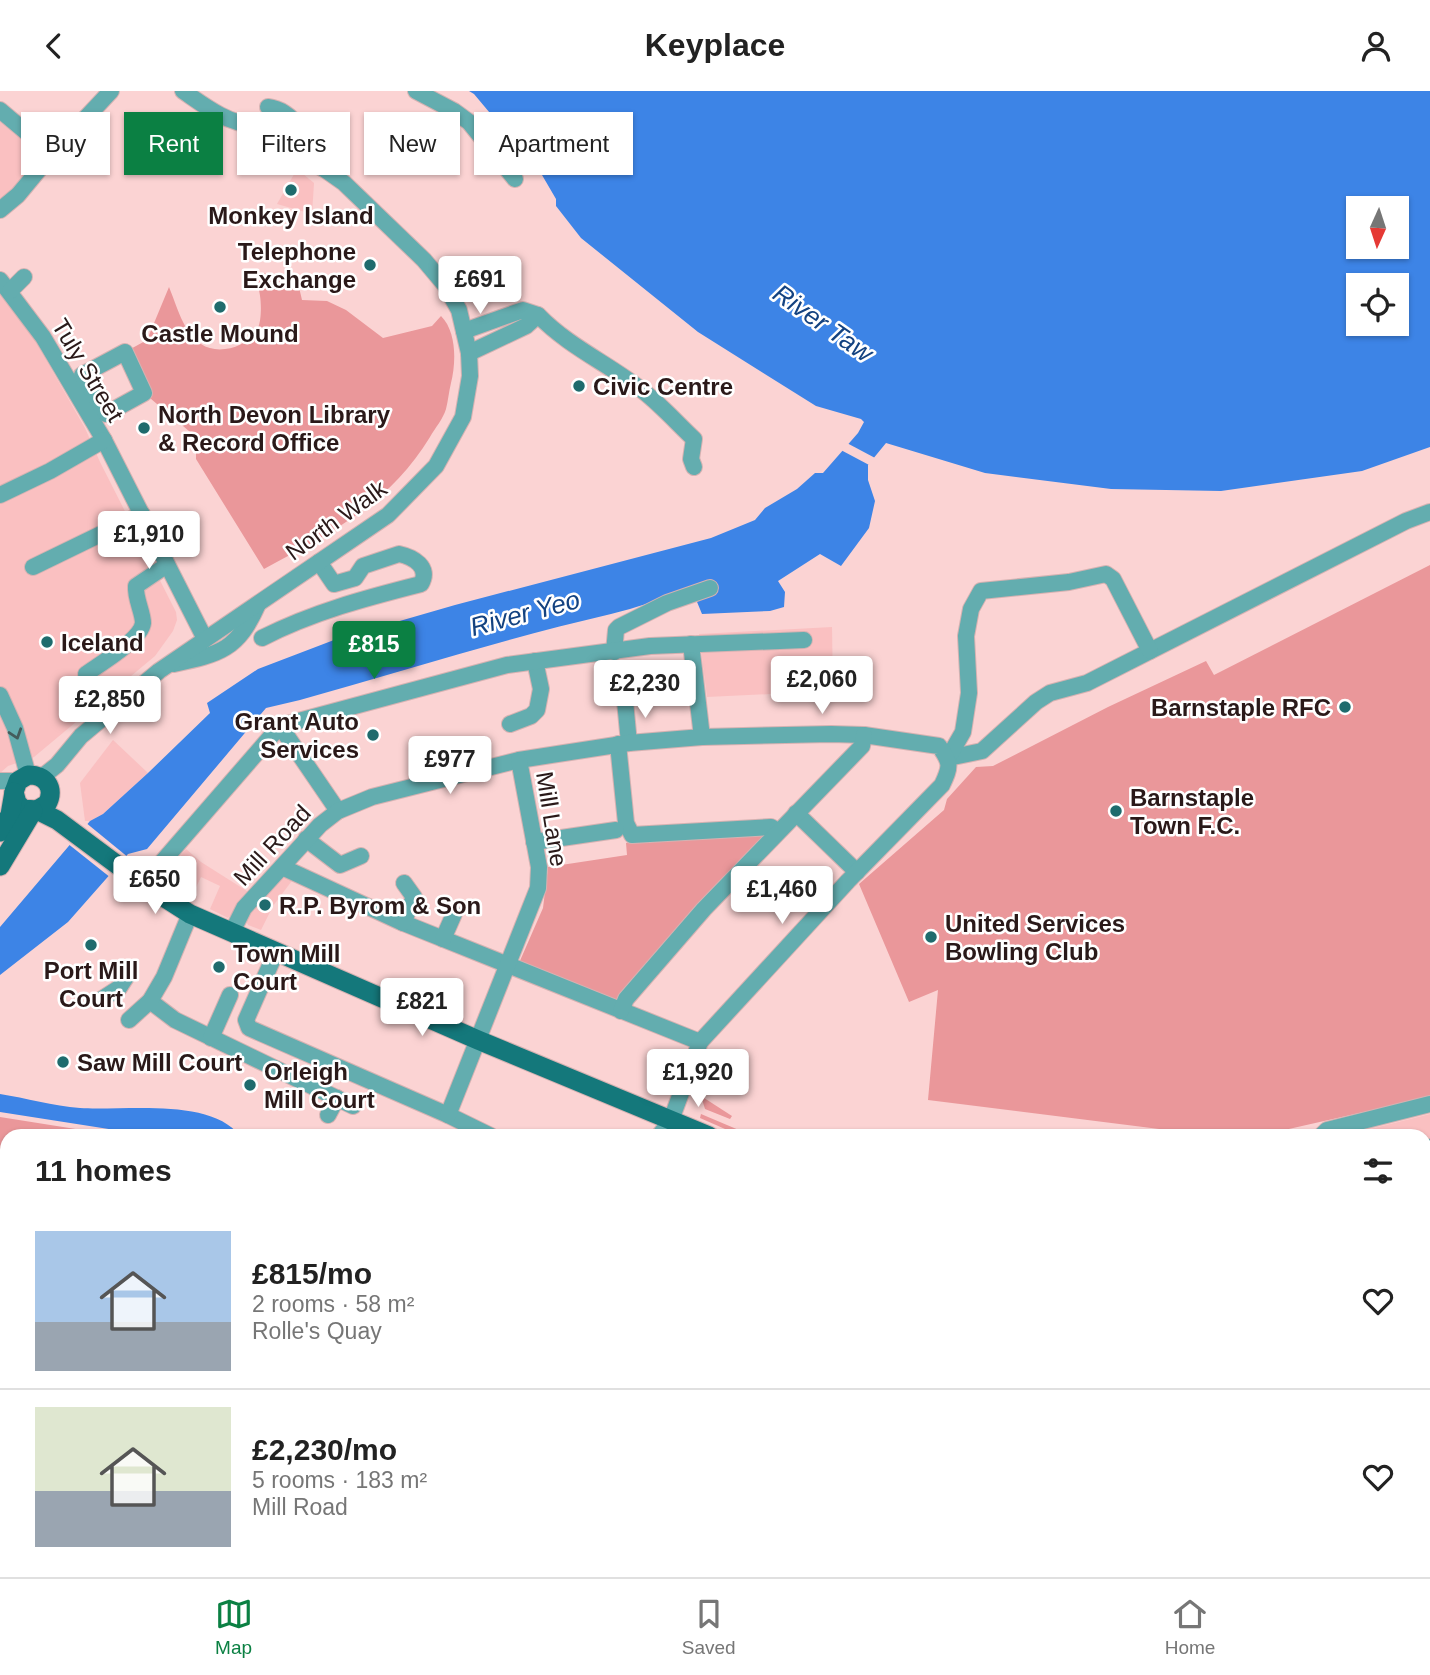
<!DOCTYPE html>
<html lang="en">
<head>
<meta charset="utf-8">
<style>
  body { margin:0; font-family:Arial,sans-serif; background:#f2f2f2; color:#222; height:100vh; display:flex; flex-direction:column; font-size:26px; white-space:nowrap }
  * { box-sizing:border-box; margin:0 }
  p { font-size:23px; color:#767676 }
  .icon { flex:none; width:38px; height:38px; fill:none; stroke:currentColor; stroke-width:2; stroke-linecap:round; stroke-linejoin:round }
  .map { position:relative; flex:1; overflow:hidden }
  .details { position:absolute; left:0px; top:1038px; width:1432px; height:450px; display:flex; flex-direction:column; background:#fff; border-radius:21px 21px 0 0; box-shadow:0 2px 5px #0004 }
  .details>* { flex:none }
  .banner { position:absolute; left:21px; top:21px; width:700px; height:63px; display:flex; gap:14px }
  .needle { width:46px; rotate:183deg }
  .tools { position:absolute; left:1346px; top:105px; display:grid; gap:14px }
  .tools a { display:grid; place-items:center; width:63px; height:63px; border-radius:0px; background:#fff; box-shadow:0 2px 5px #0004; font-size:35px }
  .price { position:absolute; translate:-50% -60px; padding:0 16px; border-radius:7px; background:#fff; color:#222; font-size:23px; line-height:46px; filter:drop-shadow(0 2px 4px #0008) }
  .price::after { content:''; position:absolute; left:50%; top:42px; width:21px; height:16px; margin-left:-10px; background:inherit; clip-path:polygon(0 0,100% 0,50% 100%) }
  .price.active { background:#0b8043; color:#fff }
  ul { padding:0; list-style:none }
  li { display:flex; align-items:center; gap:21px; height:175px; padding:0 35px }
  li+li { border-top:2px solid #e0e0e0 }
  li span { display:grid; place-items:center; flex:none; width:196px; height:140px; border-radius:0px; color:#555 }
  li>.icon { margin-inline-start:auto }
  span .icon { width:84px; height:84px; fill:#fffc; stroke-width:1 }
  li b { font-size:30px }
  h2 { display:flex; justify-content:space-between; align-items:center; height:84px; padding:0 35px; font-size:30px }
  .chip { padding:0 24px; border-radius:0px; background:#fff; box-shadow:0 2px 5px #0004; font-size:24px; line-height:63px }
  .chip.active { background:#0b8043; color:#fff }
  header { display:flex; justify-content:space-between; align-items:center; height:91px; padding:0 35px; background:#fff; font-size:32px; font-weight:800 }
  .dock { display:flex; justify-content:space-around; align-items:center; height:98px; border-top:2px solid #e0e0e0; background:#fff; font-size:19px; color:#767676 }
  .dock a { display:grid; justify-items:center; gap:4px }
  .dock .active { color:#0b8043 }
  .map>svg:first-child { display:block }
  .built { fill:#fac0c1 }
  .green { fill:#ea979a }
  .water { fill:#3d84e6; fill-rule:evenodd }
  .pier { fill:#fbd3d3 }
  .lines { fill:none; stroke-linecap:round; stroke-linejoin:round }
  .stream { stroke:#3d84e6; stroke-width:4.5 }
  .minor-casing { stroke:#d5b2b2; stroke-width:18 }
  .major-casing { stroke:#d5b2b2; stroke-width:21 }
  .minor { stroke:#63adaf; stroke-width:16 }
  .major { stroke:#14787b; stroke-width:19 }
  .oneway { stroke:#445c5c }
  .poi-dot { fill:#1f6b6d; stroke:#fff; stroke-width:2.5 }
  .labels { text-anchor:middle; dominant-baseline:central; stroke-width:5; stroke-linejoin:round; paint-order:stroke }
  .poi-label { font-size:24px; font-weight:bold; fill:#2a1919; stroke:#fff; text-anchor:start }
  .street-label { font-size:24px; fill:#2a1919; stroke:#fff }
  .water-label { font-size:26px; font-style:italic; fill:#134280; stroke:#fff }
</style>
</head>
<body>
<header><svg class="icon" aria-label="back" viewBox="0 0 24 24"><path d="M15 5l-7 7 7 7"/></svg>Keyplace<svg class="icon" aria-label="person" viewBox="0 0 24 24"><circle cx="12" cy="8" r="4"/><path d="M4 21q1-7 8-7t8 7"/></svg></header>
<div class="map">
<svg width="1430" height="1486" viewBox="0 0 1430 1486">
  <rect width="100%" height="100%" fill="#fbd3d3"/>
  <g class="built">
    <polygon points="0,11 56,70 19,112 0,128"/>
    <polygon points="297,78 314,92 312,123 277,113"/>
    <polygon points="0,194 8,202 85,337 100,371 176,521 177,529 173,540 155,565 34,666 8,675 0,682"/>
    <polygon points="832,536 833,600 707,606 699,543"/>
    <polygon points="113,649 148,682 103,723 90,730 85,730 80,692"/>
    <polygon points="186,758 201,771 250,802 228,827 210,818 220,795 201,786 190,809 175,802 159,789"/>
    <polygon points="283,783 294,787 273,815 261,839 248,834 246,830 251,819 254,820 257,813"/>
    <polygon points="1430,1023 1430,1335 1424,1332 1424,1045 1342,1045"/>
    <polygon points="539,1480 1271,1480 1271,1486 534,1486"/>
  </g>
  <g class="green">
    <path d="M264,182L288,192H298L302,209L327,210L346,219L383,247L432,235L441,225C457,241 456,272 451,292C449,300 448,310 446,318C443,328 435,337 430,346C389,413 331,442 264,478L196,368V346L144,302L125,261L147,249L169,196C177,215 183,241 201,253C218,265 249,256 258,237C262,228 262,203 257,194Z"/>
    <polygon points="1430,474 1430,1006 1258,1045 1183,1041 928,1009 938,899 909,911 859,793 944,719 947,708 976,676 993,675 1108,616 1206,570 1214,584"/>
    <polygon points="769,740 617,911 519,872 543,817 548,776 627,764 626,752"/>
    <polygon points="701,1005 732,1025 730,1028 705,1018"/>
    <polygon points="701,1023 753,1045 741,1045 700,1027"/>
    <polygon points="0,1026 107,1043 203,1041 207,1045 7,1045 7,1259 0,1259"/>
    <polygon points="539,1481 539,1480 694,1481 692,1486 534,1486"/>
  </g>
  <g class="water">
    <path d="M469,0H1430V356L1362,380L1221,400L1111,398L985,382L886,352L868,374V389L875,410L869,437L841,475L820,463L778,490L785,501L784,516L770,520L702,523L695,506C667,503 639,517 611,523C507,547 404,580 300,609L266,617L147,758L128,763L68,831L0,884V836L90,730L103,723L148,682L210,622L207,612L258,578L334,549L455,514L711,447L755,429L765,417L797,398L815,382H823L858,342L864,331L861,328L816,315L698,241L581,147L556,115V108L542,84L474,3ZM1358,117H1396V156H1358ZM1358,194H1396V233H1358Z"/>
    <path d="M0,1003C26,1007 53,1015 80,1017C124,1020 211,1006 240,1045H211L191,1038L115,1039L0,1021Z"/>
    <rect x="0" y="1264" width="7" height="27"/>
  </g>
  <g class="pier">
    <polygon points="845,351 877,368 871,375 839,358"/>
    <polygon points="85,731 129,767 111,787 67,752"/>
  </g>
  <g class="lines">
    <g class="stream">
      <polyline points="662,1480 674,1486"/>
      <polyline points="885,1486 888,1480"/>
    </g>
    <g class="minor-casing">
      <g id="minor">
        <path d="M183,0C205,15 226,32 253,34"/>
        <polyline points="416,0 454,20 469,31 515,88"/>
        <path d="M268,16C296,19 313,56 324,78"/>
        <polyline points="0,19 52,63"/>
        <polyline points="193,62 217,23"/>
        <polyline points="0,119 18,104 52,63 111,0"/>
        <polyline points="0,189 43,246 104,349 205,548"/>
        <polyline points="10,200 24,186"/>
        <path d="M538,224C569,256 609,273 643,300C661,314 677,332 694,348L691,368L694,376"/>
        <polyline points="464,240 523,219 538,224 526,235 469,262"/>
        <polygon points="125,261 144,302 106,323 82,284"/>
        <polyline points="0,404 50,380 104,349"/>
        <polyline points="33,476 142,423"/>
        <path d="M262,547C313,521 366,507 421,493C431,476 413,466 399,463L363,475L355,487L334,493L319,471"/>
        <polyline points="691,553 702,646"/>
        <polyline points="614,561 616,539 619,536 667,512 710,497"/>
        <path d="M174,573C220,563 238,559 258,513"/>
        <path d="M86,583C100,573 141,549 143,532C143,521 135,508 136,495L167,474"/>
        <polyline points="0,604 15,637 28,684"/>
        <polyline points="625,610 629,652"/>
        <polyline points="510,633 531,625 537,619 541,598 535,570"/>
        <polyline points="280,635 338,720"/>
        <polyline points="618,653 626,732 632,744 771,736 777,740"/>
        <polyline points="948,667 982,660 1036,611 1050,602 1087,592 1406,430 1430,421"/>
        <polyline points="948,667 963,641 969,602 966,545 971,518 981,500 1069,491 1106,483 1113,488 1150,560"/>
        <polyline points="42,686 57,674 81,645 159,580 388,424 436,375 463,326 470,285 469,262 459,219 445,194 424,169 344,92 324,78 262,44 253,34"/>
        <polyline points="0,690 18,690"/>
        <polyline points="796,722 857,781"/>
        <polyline points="306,748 340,774 361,765"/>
        <polyline points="534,751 616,739"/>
        <polyline points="282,776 401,831 700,951"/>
        <polyline points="143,793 280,635 507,574 650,555 804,549"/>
        <polyline points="403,832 414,806 404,792"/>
        <path d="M232,841L244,817L320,734L338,720L372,706L519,669L629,652L702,646L831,643L864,644L939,655C951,672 951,675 942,694L848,790L700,951L671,1029L659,1045"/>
        <polyline points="443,848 454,823"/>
        <polyline points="276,861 246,929 249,937 448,1024 491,1045"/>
        <polyline points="99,910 119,897 130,880"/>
        <polyline points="150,910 175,929 353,1015"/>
        <polyline points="621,920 626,908 704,818 862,655 864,644"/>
        <polyline points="129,929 150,910 164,886 190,823"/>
        <polyline points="211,947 230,904"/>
        <polyline points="328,1024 337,1007"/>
        <polyline points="448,1024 538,797 539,776 519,669"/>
        <polyline points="1321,1045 1327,1039 1430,1013"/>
        <polyline points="1424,1060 1430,1056"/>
        <polyline points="1424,1276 1430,1279"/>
        <polyline points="0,1300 7,1299"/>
        <polyline points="0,1326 7,1327"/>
        <polyline points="0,1469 7,1469"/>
        <polyline points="183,1480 183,1486"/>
        <polyline points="297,1480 301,1486"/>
        <polyline points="753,1480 765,1486"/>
        <polyline points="131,1481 131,1480"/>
        <polyline points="417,1486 428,1480"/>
        <polyline points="854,1486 856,1480"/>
        <polyline points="1019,1486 1021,1480"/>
        <polyline points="1168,1486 1170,1480"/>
      </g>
    </g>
    <g class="major-casing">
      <g id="major">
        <path d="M37,719L47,713C56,697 45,683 28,684L18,690L14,701L17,712L23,718L37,719L57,729L143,793L190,823L478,949L709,1045"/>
        <polyline points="0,741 10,724 14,701"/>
        <polyline points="0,775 33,720"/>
        <polyline points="1424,1356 1430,1359"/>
      </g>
    </g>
    <use href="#minor" class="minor"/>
    <use href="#major" class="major"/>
  </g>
  <defs><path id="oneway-chevron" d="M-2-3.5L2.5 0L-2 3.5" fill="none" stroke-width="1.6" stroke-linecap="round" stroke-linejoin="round" transform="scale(1.75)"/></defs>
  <use class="oneway" href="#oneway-chevron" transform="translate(16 643) rotate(72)"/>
  <g class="poi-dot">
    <circle cx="291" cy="99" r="7"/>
    <circle cx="370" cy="174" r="7"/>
    <circle cx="220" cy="216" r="7"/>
    <circle cx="579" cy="295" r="7"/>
    <circle cx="144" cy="337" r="7"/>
    <circle cx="47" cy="551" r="7"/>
    <circle cx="1345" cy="616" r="7"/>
    <circle cx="373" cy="644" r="7"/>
    <circle cx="1116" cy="720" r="7"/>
    <circle cx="265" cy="814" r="7"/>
    <circle cx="931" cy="846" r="7"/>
    <circle cx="91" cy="854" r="7"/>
    <circle cx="219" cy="876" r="7"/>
    <circle cx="63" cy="971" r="7"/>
    <circle cx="250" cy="994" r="7"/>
  </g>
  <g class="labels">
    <g class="poi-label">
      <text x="291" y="124" text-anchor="middle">Monkey Island</text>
      <text x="356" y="160" text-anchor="end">Telephone<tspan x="356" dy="28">Exchange</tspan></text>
      <text x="220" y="242" text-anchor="middle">Castle Mound</text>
      <text x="593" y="295">Civic Centre</text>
      <text x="158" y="323">North Devon Library<tspan x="158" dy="28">&amp; Record Office</tspan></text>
      <text x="61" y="551">Iceland</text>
      <text x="1331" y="616" text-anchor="end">Barnstaple RFC</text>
      <text x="359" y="630" text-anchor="end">Grant Auto<tspan x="359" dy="28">Services</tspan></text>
      <text x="1130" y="706">Barnstaple<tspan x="1130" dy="28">Town F.C.</tspan></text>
      <text x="279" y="814">R.P. Byrom &amp; Son</text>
      <text x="945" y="832">United Services<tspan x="945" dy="28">Bowling Club</tspan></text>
      <text x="233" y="862">Town Mill<tspan x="233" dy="28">Court</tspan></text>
      <text x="91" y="879" text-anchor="middle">Port Mill<tspan x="91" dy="28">Court</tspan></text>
      <text x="77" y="971">Saw Mill Court</text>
      <text x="264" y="980">Orleigh<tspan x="264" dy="28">Mill Court</tspan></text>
    </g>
    <g class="street-label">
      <text transform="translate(88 279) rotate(59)">Tuly Street</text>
      <text transform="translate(336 429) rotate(-36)">North Walk</text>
      <text transform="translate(552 728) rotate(81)">Mill Lane</text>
      <text transform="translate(272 754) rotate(-47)">Mill Road</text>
    </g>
    <g class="water-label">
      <text transform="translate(823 232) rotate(35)">River Taw</text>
      <text transform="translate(525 522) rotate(-15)">River Yeo</text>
    </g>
  </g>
</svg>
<div class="tools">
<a><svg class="needle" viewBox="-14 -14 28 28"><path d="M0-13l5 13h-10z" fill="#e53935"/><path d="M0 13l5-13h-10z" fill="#767676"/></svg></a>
<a><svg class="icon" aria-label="locate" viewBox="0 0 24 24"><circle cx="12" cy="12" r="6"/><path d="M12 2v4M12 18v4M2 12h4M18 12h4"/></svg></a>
</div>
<b class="price" style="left:480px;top:225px">£691</b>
<b class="price" style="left:149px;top:480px">£1,910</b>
<b class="price active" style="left:374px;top:590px">£815</b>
<b class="price" style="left:822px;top:625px">£2,060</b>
<b class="price" style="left:645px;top:629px">£2,230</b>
<b class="price" style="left:110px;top:645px">£2,850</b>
<b class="price" style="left:450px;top:705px">£977</b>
<b class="price" style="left:155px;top:825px">£650</b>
<b class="price" style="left:782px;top:835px">£1,460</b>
<b class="price" style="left:422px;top:947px">£821</b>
<b class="price" style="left:698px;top:1018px">£1,920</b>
<div class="banner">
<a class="chip">Buy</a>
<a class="chip active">Rent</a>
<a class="chip">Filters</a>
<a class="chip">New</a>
<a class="chip">Apartment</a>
</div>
<section class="details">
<h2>11 homes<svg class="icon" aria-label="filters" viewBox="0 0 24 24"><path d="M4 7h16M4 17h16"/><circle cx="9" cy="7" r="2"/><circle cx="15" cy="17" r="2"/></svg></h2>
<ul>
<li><span style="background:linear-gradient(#a9c7e8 65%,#9aa5b1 0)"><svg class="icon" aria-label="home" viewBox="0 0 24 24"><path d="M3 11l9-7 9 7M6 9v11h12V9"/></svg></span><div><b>£815/mo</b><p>2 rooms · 58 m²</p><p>Rolle's Quay</p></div><svg class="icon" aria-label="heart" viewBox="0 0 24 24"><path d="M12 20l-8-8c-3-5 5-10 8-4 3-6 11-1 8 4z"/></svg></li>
<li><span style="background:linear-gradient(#dfe7d0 60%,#9aa5b1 0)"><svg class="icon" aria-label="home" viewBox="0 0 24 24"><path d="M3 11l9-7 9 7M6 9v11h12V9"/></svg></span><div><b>£2,230/mo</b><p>5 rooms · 183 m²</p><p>Mill Road</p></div><svg class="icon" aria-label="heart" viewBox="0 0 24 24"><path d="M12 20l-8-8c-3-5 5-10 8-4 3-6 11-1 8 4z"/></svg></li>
</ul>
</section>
</div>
<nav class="dock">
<a class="active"><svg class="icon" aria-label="map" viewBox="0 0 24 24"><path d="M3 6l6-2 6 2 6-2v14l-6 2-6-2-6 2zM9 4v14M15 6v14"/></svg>Map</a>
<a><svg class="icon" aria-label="saved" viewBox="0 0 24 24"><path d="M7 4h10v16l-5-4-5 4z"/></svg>Saved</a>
<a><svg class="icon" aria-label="home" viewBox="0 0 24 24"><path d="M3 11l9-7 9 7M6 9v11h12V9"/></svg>Home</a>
</nav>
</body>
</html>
